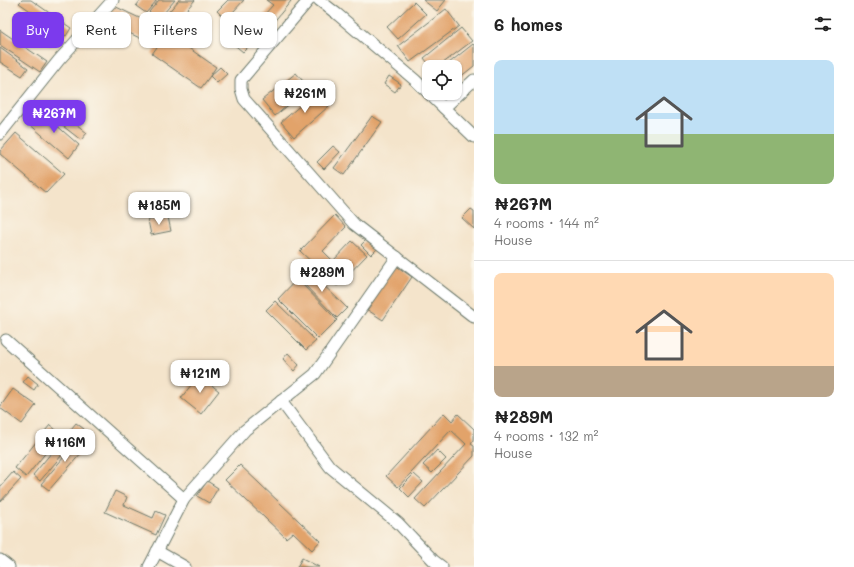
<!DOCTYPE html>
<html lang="en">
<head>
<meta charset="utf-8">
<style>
  body { margin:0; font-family:Mali,sans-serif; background:#f6f6f6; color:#222; height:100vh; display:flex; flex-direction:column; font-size:15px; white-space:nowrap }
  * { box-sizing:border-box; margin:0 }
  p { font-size:13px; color:#767676 }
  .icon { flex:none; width:22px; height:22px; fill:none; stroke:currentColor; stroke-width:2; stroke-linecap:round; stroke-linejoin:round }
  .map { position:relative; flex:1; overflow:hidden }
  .side { display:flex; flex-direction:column; background:#fff; width:380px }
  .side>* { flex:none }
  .guide { position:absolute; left:12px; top:12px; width:380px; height:36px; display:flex; gap:8px }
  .controls { position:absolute; left:422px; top:60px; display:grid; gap:8px }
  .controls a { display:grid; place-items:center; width:40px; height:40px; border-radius:8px; background:#fff; box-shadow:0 1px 3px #0004; font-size:20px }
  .price { position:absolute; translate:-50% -34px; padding:0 9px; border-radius:8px; background:#fff; color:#222; font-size:13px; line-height:26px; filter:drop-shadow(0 1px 2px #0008) }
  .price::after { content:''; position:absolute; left:50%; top:24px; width:12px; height:9px; margin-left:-6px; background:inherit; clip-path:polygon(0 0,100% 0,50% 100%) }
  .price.current { background:#7c3aed; color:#fff }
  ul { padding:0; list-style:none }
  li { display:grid; align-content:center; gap:8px; height:212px; padding:0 20px }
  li+li { border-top:1px solid #e0e0e0 }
  li span { display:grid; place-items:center; height:124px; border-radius:8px; color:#555 }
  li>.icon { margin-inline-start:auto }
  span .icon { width:72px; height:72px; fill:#fffc; stroke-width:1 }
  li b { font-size:17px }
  h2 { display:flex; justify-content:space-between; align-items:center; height:48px; padding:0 20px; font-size:17px }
  .chip { padding:0 14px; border-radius:8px; background:#fff; box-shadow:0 1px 3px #0004; font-size:14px; line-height:36px }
  .chip.current { background:#7c3aed; color:#fff }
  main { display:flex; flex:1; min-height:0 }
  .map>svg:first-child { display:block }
  .building { fill:#e2a36a }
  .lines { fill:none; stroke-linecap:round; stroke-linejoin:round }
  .street-casing { stroke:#6a7769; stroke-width:13 }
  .street { stroke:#fff; stroke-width:11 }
</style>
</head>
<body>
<main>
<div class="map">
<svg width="474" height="567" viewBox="0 0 474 567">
  <rect width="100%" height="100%" fill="#fbf7ec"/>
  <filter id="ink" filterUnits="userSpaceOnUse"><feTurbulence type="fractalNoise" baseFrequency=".025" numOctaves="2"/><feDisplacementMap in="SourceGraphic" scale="8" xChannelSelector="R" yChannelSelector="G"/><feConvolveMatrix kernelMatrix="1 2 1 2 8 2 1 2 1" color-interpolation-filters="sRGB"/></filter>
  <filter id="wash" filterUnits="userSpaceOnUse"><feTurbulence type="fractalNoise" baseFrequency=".012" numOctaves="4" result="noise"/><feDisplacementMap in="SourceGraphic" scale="16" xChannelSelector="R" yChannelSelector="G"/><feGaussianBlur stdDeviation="0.9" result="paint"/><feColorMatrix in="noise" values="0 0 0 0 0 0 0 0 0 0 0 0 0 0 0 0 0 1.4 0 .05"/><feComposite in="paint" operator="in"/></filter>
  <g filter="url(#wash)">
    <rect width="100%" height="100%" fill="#f4e4cb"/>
    <g id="blocks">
      <g class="building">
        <polygon points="22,0 31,0 71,28 66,36 19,3"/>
        <polygon points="141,0 157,0 146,13 136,6"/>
        <polygon points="159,0 175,0 158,20 149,12"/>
        <polygon points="179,0 195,0 168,31 159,23"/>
        <polygon points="228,0 244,0 233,12 244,23 237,30 217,11"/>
        <polygon points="266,0 290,0 291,1 272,24 263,16 273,5"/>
        <polygon points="423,0 446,0 437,11"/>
        <polygon points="414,2 426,14 398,39 387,27"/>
        <polygon points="110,4 154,25 146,41 102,20"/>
        <polygon points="446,9 459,26 410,62 398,46"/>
        <polygon points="20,10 57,38 50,46 14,18"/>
        <polygon points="252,27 262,34 255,43 245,35"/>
        <polygon points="461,28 472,41 438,67 431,67 424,58"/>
        <polygon points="0,30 47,62 40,72 0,45"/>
        <polygon points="234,30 251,44 243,52 226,38"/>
        <polygon points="167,33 216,67 210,76 220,67 227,74 217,83 210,76 201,88 152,54"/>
        <polygon points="473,44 474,45 474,66 455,81 455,67 444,67"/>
        <polygon points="0,48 28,68 22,76 0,62"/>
        <polygon points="296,73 309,88 275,116 262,100"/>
        <polygon points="389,76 401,84 395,92 384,84"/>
        <polygon points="317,91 329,106 294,137 281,122"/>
        <polygon points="39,110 79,145 69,158 28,123"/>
        <polygon points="65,115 87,133 81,140 59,123"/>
        <polygon points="372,116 382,122 344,175 334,168"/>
        <polygon points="16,133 64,174 46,193 0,154 0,151"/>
        <polygon points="333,146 340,152 324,169 317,162"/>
        <polygon points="471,209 474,211 474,229 462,218"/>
        <polygon points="335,215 346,227 323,251 333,261 352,241 367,255 337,286 300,251"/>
        <polygon points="168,217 171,231 151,235 148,220"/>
        <polygon points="367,239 377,249 371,255 361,245"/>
        <polygon points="395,265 412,277 383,320 366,309"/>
        <polygon points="306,268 347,308 337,318 297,277"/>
        <polygon points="297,279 337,320 318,339 278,299"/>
        <polygon points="275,301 316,341 306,350 266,310"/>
        <polygon points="288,353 299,365 294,371 283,359"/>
        <polygon points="199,375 219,391 201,414 181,398"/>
        <polygon points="28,376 38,384 34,390 23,382"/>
        <polygon points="13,389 36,405 22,424 0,408 0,407"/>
        <polygon points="444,413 452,421 458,414 474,429 474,440 471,444 474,446 474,456 425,508 415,499 466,444 451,430 398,487 386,476"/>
        <polygon points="76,423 84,429 40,481 33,475"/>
        <polygon points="50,425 61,434 26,477 15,468"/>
        <polygon points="81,437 89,444 49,490 41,484"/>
        <polygon points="437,450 446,459 432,473 423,465"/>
        <polygon points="240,465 320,541 312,550 293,532 286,538 225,480"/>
        <polygon points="13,472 21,479 0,502 0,487"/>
        <polygon points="414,474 423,482 409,497 400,488"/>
        <polygon points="207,481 218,488 209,503 197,496"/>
        <polygon points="115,491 127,497 124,505 153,518 156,511 165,515 156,535 105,512"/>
        <polygon points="302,558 319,567 297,567"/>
      </g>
    </g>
  </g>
  <g filter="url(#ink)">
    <use href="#blocks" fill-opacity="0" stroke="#6a7769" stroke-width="1"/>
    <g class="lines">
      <g class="street-casing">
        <g id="street">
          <polyline points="309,0 241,80 241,89 244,99 354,224 474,317"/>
          <polyline points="319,0 337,14 415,80 474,137"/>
          <polyline points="444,108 474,80"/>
          <polyline points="0,134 59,60 113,0"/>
          <polyline points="6,340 184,499"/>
          <polyline points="281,401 330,467 398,523 434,561 442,567"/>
          <polyline points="157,551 185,567"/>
          <polyline points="0,560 9,567"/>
          <polyline points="149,567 184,499 245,430 315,374 397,257"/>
        </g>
      </g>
      <use href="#street" class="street"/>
    </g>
  </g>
</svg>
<div class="controls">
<a><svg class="icon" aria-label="locate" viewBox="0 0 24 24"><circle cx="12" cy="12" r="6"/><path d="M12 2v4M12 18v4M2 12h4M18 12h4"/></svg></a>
</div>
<b class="price" style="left:305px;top:114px">₦261M</b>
<b class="price current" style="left:54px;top:134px">₦267M</b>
<b class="price" style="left:159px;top:226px">₦185M</b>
<b class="price" style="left:322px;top:293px">₦289M</b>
<b class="price" style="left:200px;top:394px">₦121M</b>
<b class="price" style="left:65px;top:463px">₦116M</b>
<div class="guide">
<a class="chip current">Buy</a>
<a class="chip">Rent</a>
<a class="chip">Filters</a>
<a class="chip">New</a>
</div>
</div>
<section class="side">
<h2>6 homes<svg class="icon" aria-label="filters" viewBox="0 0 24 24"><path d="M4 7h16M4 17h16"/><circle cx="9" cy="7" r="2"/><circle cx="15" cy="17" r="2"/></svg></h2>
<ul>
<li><span style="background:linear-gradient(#bfe0f5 60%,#8fb573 0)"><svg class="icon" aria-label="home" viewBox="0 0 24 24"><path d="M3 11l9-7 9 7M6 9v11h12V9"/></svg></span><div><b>₦267M</b><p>4 rooms · 144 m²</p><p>House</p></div></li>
<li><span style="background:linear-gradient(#ffd9b3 75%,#b9a48a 0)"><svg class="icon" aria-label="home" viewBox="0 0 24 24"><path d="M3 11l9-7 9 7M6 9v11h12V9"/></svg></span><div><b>₦289M</b><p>4 rooms · 132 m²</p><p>House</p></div></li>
</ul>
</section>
</main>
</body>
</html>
